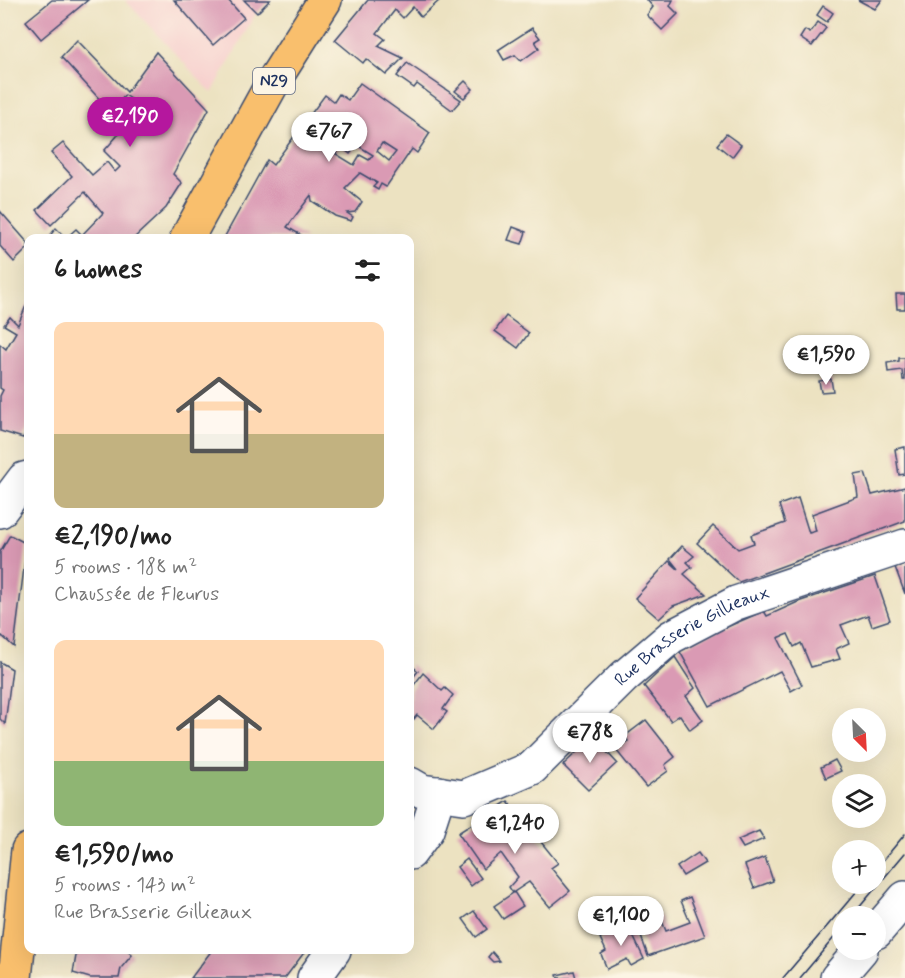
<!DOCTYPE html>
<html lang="en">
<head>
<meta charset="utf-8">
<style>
  body { margin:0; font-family:Mynerve,sans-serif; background:#f2f2f2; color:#222; height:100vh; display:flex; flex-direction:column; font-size:22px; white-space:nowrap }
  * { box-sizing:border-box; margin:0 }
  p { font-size:20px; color:#767676 }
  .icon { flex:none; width:33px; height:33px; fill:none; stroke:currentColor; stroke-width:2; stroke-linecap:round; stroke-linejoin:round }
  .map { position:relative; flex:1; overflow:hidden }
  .details { position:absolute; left:24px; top:234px; width:390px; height:720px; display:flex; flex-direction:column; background:#fff; border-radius:12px; box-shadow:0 6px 24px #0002 }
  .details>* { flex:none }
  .needle { width:39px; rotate:156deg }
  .fabs { position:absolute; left:832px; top:708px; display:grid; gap:12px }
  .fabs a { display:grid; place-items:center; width:54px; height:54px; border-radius:50%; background:#fff; box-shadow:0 6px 24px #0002; font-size:30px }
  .price { position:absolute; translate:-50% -51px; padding:0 14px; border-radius:21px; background:#fff; color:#222; font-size:20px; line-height:39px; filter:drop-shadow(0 2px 3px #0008) }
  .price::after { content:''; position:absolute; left:50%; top:36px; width:18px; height:14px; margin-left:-9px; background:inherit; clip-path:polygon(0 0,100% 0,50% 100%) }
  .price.current { background:#b5179e; color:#fff }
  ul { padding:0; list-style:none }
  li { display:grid; align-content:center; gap:12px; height:318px; padding:0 30px }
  li span { display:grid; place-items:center; height:186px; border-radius:12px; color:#555 }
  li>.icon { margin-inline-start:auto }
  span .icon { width:108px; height:108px; fill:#fffc; stroke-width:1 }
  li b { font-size:26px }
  h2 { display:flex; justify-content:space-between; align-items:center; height:72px; padding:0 30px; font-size:26px }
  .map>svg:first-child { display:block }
  .built { fill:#f7d0ce }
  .building { fill:#da9ab4; fill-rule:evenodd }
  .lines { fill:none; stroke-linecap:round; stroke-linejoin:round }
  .minor-casing { stroke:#3a4a6d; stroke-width:36 }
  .major-casing { stroke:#3a4a6d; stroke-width:36 }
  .minor { stroke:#fff; stroke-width:33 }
  .major { stroke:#f9bf6d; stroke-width:33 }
  .tram { stroke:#1b2f5e; stroke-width:1.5 }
  .labels { text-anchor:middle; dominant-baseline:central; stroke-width:4.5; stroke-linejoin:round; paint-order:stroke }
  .shield { fill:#fcf5e5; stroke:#5e6a86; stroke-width:1.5 }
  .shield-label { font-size:16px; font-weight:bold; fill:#1b2f5e }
  .street-label { font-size:18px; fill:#1b2f5e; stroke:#fcf5e5 }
</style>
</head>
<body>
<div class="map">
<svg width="905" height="978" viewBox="0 0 905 978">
  <rect width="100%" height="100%" fill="#fcf5e5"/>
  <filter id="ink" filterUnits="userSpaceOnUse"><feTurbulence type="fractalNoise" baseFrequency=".0167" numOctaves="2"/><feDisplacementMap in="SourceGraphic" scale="12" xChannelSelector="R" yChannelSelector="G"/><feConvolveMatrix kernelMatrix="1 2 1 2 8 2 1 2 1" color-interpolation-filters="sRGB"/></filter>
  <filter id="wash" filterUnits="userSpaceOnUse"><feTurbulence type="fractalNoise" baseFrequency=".008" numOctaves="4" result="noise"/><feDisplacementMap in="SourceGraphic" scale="24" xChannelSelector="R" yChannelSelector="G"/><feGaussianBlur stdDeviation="1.35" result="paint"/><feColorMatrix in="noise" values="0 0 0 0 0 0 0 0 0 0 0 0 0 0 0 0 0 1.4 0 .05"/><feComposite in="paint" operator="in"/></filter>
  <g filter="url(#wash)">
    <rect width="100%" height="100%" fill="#ece2c1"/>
    <polygon class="built" points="125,0 246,0 256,13 212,93"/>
    <g id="blocks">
      <g class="building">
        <polygon points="52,0 88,0 41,39 26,21"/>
        <polygon points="174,0 228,0 244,18 213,45"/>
        <polygon points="244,0 270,0 257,13"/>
        <polygon points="368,0 440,0 421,17 413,7 403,18 395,10 377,33 385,39 378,46 403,58 386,75 366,59 363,63 335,40"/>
        <polygon points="647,0 673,0 670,6 678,14 662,30 647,15 653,7"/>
        <polygon points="858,0 882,0 875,9"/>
        <polygon points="823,6 833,13 827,22 817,15"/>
        <polygon points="818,22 826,28 812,46 800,38 805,30 810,33"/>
        <polygon points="532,28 540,38 535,41 539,48 521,61 515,55 504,60 498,50"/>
        <path d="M77,40L127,92L156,52L209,109L173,174L182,183L166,208L134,238H48L56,228L66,238L76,229L82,235L103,213L85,192L51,225L37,210L72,176L51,153L63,143L92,175L107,162L115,172L120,167L104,151L125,127L61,57ZM125,95L158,117L149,130L121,100Z"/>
        <polygon points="407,63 461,100 452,110 417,84 414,88 397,76"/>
        <polygon points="465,81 473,89 464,98 455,91"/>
        <path d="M360,83L430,133L417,153L412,149L386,187L381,184L378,190L373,187L377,183L360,173L345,188L362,202L355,212L347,213L353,217L351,221L335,216L312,201L311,195L287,227L306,238H224L267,160L273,165L325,95L334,102L339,94L348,100ZM382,143L396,152L389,161L377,151ZM339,145L350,154L357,145L373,155L369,160L360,155L354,165L336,154Z"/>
        <polygon points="726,134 741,145 732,157 717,145"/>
        <polygon points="0,211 28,243 28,248 14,262 0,246"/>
        <polygon points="513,227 526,232 522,244 508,240"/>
        <polygon points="896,294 905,294 905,309 897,309"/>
        <polygon points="28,301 28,427 23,438 0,431 0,396 3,390 0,388 0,344 6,349 16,332 4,325 10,317 18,325"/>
        <polygon points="506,316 529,333 518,348 495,331"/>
        <polygon points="899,358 905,358 905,380 903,380 902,370 888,372 887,363 899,361"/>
        <polygon points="831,379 833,391 821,392 819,381"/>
        <polygon points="905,447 905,474 899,475 895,449"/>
        <polygon points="865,473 872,495 905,487 905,521 739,582 697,543 713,526 738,549 754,543 751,535 785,523 779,505 798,498 809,533 816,531 812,514 858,497 855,475"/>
        <polygon points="10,535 27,544 14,647 2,636 0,639 0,552"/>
        <polygon points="682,546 694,556 687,562 692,567 684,574 706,594 673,606 659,619 635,598 669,561 678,569 670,559"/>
        <polygon points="905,564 905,594 895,567"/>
        <polygon points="875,576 890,620 872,626 868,615 841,625 849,643 836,649 840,659 811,667 801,643 794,647 788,634 778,638 802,685 791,691 780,671 710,706 678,648 764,611 767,616 798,602"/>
        <polygon points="675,657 695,688 686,696 703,720 690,730 680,715 671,721 644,686"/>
        <polygon points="0,662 12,669 5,724 0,719"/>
        <polygon points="410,664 418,671 410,681"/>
        <polygon points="423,673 442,691 445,688 453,695 443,709 447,712 434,729 417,715 414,719 410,715 410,690"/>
        <polygon points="646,720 675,757 665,765 668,771 646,787 616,750 628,741 625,736"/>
        <polygon points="593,737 617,763 588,790 563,765"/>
        <polygon points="835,760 841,771 826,778 821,767"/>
        <polygon points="508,801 558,863 551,868 570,891 550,907 529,882 514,892 523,906 503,919 494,906 513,893 509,887 518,877 501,853 483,869 458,833"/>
        <polygon points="759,831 764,839 743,848 738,840"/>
        <polygon points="698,853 705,863 683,876 677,867"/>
        <polygon points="765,857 773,881 754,888 745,865"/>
        <polygon points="467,859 481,878 471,886 457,867"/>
        <polygon points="690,897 705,936 648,956 637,925 660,916 666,931 690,922 681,901"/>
        <polygon points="474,911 487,929 476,937 463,919"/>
        <polygon points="627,923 644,959 631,966 627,959 607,969 601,954 606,951 600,938"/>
        <polygon points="77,950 126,950 132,955 121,968 119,978 90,978 73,973"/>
        <polygon points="212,950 306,950 285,978 191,978"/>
        <polygon points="492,952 500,961 493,962 488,957"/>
        <polygon points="574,971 576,978 558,978 557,975"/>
      </g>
    </g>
  </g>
  <g filter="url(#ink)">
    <use href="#blocks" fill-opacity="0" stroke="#3a4a6d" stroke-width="1.5"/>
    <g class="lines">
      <g class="minor-casing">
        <g id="minor">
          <polyline points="0,511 24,479 28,478"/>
          <path id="s1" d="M410,784L422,791L464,797L532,768L624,677L671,637L736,603L905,546"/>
          <polyline points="410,853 427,830 439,793"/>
          <polyline points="876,932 905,898"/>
          <polyline points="314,978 334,950"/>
          <polyline points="837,978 861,950"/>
        </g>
      </g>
      <g class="major-casing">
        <g id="major">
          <polyline points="187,238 273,82 325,0"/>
          <polyline points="15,978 28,850"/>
        </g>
      </g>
      <use href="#minor" class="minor"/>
      <use href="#major" class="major"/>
      <g class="tram">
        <polyline points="876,869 905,834"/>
        <polyline points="852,916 905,853"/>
        <polyline points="783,978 863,884"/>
        <polyline points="800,978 843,927"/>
      </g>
    </g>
  </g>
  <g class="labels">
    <rect class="shield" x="253" y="68" width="42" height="26" rx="4.5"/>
    <g class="shield-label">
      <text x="274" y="81">N29</text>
    </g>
    <g class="street-label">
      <text stroke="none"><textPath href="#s1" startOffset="340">Rue Brasserie Gillieaux</textPath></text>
    </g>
  </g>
</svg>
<div class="fabs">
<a><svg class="needle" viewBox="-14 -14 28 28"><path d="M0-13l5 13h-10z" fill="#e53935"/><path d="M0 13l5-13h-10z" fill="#767676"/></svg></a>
<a><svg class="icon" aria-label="layers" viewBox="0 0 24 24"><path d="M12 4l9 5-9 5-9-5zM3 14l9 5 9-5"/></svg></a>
<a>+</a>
<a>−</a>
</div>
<b class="price current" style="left:130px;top:148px">€2,190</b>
<b class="price" style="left:329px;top:163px">€767</b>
<b class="price" style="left:826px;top:386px">€1,590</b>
<b class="price" style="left:590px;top:764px">€788</b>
<b class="price" style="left:515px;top:855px">€1,240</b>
<b class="price" style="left:621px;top:947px">€1,100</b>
<section class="details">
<h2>6 homes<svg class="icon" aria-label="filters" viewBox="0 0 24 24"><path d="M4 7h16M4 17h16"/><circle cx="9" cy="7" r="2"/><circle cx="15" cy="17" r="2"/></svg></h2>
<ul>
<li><span style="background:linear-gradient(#ffd9b3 60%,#c2b280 0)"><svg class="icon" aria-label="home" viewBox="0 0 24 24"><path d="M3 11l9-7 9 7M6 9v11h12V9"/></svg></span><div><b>€2,190/mo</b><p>5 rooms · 188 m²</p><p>Chaussée de Fleurus</p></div></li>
<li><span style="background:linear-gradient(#ffd9b3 65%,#8fb573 0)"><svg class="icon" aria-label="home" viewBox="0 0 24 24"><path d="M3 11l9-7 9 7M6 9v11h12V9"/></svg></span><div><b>€1,590/mo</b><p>5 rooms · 143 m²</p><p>Rue Brasserie Gillieaux</p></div></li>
</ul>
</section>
</div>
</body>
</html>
